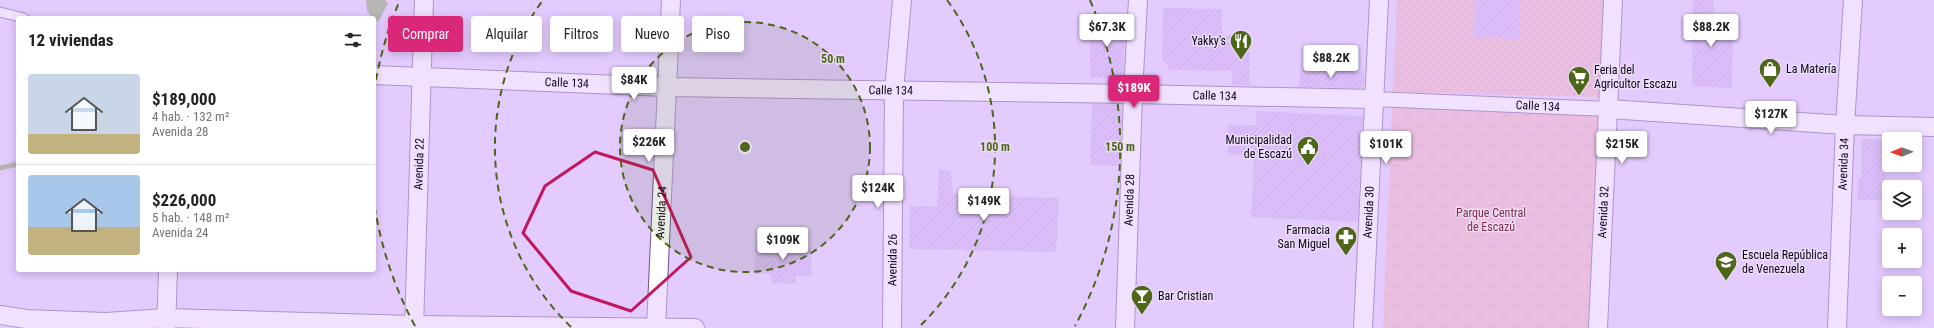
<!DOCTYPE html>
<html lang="es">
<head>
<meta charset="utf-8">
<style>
  body { margin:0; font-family:"Roboto Condensed",sans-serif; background:#f6f6f6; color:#222; height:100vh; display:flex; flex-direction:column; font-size:15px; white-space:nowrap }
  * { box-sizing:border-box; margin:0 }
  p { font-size:13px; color:#767676 }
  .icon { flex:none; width:22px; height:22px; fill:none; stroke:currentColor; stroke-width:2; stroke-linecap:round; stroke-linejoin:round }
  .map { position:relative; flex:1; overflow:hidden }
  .details { position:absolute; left:16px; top:16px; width:360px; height:256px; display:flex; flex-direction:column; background:#fff; border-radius:4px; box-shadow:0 2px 10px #0003 }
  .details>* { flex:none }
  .top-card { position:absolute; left:388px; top:16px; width:380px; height:36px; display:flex; gap:8px }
  .needle { width:26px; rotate:269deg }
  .controls { position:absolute; left:1882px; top:132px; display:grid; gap:8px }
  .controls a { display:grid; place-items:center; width:40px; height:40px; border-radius:4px; background:#fff; box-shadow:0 2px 10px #0003; font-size:20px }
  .price { position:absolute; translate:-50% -34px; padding:0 9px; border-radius:4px; background:#fff; color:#222; font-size:13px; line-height:26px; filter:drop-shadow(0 1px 2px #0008) }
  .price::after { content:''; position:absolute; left:50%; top:24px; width:12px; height:9px; margin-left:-6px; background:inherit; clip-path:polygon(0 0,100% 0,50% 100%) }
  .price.current { background:#db2777; color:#fff }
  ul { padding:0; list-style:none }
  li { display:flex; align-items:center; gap:12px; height:100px; padding:0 12px }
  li+li { border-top:1px solid #e0e0e0 }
  li span { display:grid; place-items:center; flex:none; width:112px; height:80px; border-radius:4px; color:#555 }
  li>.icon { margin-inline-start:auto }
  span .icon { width:48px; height:48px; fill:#fffc; stroke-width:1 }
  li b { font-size:17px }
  h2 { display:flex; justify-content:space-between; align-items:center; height:48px; padding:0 12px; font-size:17px }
  .tag { padding:0 14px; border-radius:4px; background:#fff; box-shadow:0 2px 10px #0003; font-size:14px; line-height:36px }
  .tag.current { background:#db2777; color:#fff }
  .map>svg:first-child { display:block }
  .grass { fill:url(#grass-tufts) }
  .garden { fill:url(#garden-dots) }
  .water { fill:#819b59 }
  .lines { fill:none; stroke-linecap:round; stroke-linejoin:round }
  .stream { stroke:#819b59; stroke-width:5 }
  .building { fill:url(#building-hatch) }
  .service-casing { stroke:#6e518b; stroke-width:11 }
  .pedestrian-casing { stroke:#6e518b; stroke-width:16 }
  .minor-casing { stroke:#6e518b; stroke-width:20 }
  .service { stroke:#fff; stroke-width:9 }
  .pedestrian { stroke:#fff; stroke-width:14 }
  .minor { stroke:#fff; stroke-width:18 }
  .marked { fill:none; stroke:#c2185b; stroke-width:3; stroke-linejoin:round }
  .ring { fill:none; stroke:#4d6617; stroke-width:2; stroke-dasharray:7 5 }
  .labels { text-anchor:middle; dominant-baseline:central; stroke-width:3; stroke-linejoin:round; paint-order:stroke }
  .poi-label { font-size:12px; fill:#11061b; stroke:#eaddf8; text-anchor:start }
  .street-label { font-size:12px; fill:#11061b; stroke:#eaddf8 }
  .park-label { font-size:12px; fill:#872c46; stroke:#eaddf8 }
  .centre { fill:#4d6617; stroke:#eaddf8; stroke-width:2 }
  .ring-label { font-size:12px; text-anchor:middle; font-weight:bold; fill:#4d6617; stroke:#eaddf8; stroke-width:3; stroke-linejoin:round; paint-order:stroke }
</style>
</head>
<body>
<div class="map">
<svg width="1934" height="328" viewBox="0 0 1934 328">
  <defs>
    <pattern id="grass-tufts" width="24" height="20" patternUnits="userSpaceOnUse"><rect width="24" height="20" fill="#f2b0bc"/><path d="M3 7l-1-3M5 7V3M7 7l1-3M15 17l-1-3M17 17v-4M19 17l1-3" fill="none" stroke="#ce96a1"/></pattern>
    <pattern id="garden-dots" width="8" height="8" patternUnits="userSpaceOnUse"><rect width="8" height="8" fill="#f2b0bc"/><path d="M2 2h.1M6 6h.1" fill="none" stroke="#ce96a1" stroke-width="1.8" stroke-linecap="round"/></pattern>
    <pattern id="building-hatch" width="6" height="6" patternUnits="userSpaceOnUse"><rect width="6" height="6" fill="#d0b0f2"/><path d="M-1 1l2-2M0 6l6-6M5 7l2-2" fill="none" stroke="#b296cf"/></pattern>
  </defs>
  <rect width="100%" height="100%" fill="#e3caff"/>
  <polygon class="grass" points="1392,103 1600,111 1591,328 1383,328"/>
  <polygon class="garden" points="1397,0 1475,0 1474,37 1518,39 1520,0 1603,0 1601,97 1393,92"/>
  <polygon class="water" points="366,0 385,0 388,3 379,21 374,22 374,18 372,18 367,10"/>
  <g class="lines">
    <polyline class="stream" points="0,168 18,164"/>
  </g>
  <g class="building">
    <polygon points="1475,0 1520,0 1519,39 1474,37"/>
    <polygon points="1693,0 1714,0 1713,23 1733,22 1732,88 1692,86"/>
    <polygon points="1163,8 1222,9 1222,36 1249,36 1250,85 1232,85 1232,71 1170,70 1162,58"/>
    <polygon points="1090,19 1126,20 1123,77 1090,78"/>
    <polygon points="1301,68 1364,72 1364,86 1362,88 1299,87"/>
    <polygon points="1092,104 1122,105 1120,166 1090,165"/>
    <polygon points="1256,111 1363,116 1358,222 1251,217 1254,155 1228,155 1228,125 1256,125"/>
    <polygon points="1862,139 1886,139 1885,200 1857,200 1858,178 1861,178"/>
    <polygon points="939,169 951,172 953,194 1059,198 1056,252 909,249 910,206 937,206"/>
    <polygon points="767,239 789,240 788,246 811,248 812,276 796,276 796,284 771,283 771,274 754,274 756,243 767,245"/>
  </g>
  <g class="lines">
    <g class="service-casing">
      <polyline id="service" points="0,12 24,18"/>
    </g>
    <g class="pedestrian-casing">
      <g id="pedestrian">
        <path id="s1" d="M1374,99L1609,109"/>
      </g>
    </g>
    <g class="minor-casing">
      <g id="minor">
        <path id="s2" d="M374,75L667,87L1133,94L1374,99"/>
        <polyline points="1609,109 1845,125 1934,127"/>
        <polyline points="0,315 26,319 106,322 166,318 414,325 695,328"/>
        <polyline points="166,328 168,270"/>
        <path id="s3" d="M414,328L424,0"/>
        <path id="s4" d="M656,328L671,0"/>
        <path id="s5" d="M892,328L894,91L902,0"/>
        <path id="s6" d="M1125,328L1133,94L1138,0"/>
        <path id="s7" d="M1363,328L1379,0"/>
        <path id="s8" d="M1598,328L1613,0"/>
        <path id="s9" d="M1837,328L1845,125L1853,0"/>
      </g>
    </g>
    <use href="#service" class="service"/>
    <use href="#pedestrian" class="pedestrian"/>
    <use href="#minor" class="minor"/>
  </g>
  <path d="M0 0H1934V328H0ZM595,152L653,170L691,257L631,311L571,291L523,233L545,186Z" fill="#e3caff" fill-opacity=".55" fill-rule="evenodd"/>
  <path class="marked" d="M595,152L653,170L691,257L631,311L571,291L523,233L545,186Z"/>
  <circle cx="745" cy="147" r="125" fill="#4d6617" fill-opacity=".12"/>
  <g class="ring">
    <circle cx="745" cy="147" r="125"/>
    <path d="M571 327A250 250 0 0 1 543 0M947 0A250 250 0 0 1 919 327"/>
    <path d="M415 326A375 375 0 0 1 374 202M374 92A375 375 0 0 1 400 0M1090 0A375 375 0 0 1 1075 326"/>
  </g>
  <defs>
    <g id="restaurant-pin" transform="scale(1.15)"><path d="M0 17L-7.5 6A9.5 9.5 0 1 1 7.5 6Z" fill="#4d6617" stroke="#eaddf8"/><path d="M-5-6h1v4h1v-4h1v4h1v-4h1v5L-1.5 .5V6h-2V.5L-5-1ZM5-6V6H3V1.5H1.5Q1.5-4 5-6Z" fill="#fff"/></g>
    <g id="shop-pin" transform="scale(1.15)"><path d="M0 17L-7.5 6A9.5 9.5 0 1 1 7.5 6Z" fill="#4d6617" stroke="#eaddf8"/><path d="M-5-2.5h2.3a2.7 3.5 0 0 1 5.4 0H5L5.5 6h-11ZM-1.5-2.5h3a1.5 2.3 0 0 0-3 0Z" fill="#fff"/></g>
    <g id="supermarket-pin" transform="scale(1.15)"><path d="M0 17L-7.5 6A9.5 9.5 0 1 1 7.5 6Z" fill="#4d6617" stroke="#eaddf8"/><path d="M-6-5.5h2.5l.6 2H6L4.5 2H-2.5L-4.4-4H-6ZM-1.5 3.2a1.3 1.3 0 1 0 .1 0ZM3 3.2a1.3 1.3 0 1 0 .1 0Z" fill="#fff"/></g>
    <g id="civic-pin" transform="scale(1.15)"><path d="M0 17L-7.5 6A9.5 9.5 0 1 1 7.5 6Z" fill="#4d6617" stroke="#eaddf8"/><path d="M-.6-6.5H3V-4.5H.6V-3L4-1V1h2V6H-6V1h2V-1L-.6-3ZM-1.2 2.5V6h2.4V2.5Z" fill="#fff"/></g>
    <g id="pharmacy-pin" transform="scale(1.15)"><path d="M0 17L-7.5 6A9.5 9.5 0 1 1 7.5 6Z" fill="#4d6617" stroke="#eaddf8"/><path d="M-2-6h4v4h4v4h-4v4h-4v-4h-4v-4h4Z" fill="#fff"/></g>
    <g id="school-pin" transform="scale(1.15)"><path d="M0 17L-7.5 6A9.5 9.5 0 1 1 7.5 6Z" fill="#4d6617" stroke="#eaddf8"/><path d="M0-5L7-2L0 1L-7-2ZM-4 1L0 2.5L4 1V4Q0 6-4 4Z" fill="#fff"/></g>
    <g id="bar-pin" transform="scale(1.15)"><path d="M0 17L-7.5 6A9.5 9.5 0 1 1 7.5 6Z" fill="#4d6617" stroke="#eaddf8"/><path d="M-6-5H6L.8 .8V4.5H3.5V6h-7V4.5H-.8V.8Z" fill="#fff"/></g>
  </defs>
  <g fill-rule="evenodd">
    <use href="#restaurant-pin" x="1241" y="41"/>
    <use href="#shop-pin" x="1770" y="69"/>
    <use href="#supermarket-pin" x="1579" y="77"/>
    <use href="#civic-pin" x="1308" y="147"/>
    <use href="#pharmacy-pin" x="1346" y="237"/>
    <use href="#school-pin" x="1726" y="262"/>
    <use href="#bar-pin" x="1142" y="296"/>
  </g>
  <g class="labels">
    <g class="poi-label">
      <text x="1226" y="41" text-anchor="end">Yakky's</text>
      <text x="1786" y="69">La Matería</text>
      <text x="1594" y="70">Feria del<tspan x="1594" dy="14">Agricultor Escazu</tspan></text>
      <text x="1292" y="140" text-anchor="end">Municipalidad<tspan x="1292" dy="14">de Escazú</tspan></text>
      <text x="1330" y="230" text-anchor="end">Farmacia<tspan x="1330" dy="14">San Miguel</tspan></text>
      <text x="1742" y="255">Escuela República<tspan x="1742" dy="14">de Venezuela</tspan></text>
      <text x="1158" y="296">Bar Cristian</text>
    </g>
    <g class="street-label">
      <text stroke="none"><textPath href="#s2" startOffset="193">Calle 134</textPath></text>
      <text stroke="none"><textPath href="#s2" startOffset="517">Calle 134</textPath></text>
      <text stroke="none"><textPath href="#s2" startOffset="841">Calle 134</textPath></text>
      <text stroke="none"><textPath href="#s1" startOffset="164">Calle 134</textPath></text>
      <text stroke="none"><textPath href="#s3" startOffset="164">Avenida 22</textPath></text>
      <text stroke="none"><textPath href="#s9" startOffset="164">Avenida 34</textPath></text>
      <text stroke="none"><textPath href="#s6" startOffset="128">Avenida 28</textPath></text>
      <text stroke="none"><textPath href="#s4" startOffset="116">Avenida 24</textPath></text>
      <text stroke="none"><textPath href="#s7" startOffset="116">Avenida 30</textPath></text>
      <text stroke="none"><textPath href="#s8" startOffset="116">Avenida 32</textPath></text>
      <text stroke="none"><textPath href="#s5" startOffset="68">Avenida 26</textPath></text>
    </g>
    <g class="park-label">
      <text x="1491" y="213">Parque Central<tspan x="1491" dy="14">de Escazú</tspan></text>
    </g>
  </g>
  <circle cx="745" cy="147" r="6" class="centre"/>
  <g class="ring-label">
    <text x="833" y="63">50 m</text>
    <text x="995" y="151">100 m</text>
    <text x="1120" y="151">150 m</text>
  </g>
</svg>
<div class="controls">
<a><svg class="needle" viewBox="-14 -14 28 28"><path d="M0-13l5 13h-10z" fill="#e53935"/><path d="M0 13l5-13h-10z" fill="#767676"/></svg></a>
<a><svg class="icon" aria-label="layers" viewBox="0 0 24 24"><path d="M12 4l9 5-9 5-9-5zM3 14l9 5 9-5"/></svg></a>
<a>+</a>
<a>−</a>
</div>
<b class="price" style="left:1107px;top:48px">$67.3K</b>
<b class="price" style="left:1711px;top:48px">$88.2K</b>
<b class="price" style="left:1331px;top:79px">$88.2K</b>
<b class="price" style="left:634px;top:101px">$84K</b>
<b class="price current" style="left:1134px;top:109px">$189K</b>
<b class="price" style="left:1771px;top:135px">$127K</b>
<b class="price" style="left:649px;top:163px">$226K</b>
<b class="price" style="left:1386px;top:165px">$101K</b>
<b class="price" style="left:1622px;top:165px">$215K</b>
<b class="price" style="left:878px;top:209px">$124K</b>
<b class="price" style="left:984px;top:222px">$149K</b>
<b class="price" style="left:783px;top:261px">$109K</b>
<div class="top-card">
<a class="tag current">Comprar</a>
<a class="tag">Alquilar</a>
<a class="tag">Filtros</a>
<a class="tag">Nuevo</a>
<a class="tag">Piso</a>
</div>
<section class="details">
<h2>12 viviendas<svg class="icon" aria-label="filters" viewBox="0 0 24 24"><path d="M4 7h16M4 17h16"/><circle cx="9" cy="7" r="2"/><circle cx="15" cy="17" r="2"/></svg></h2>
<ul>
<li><span style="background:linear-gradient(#c9d6e8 75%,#c2b280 0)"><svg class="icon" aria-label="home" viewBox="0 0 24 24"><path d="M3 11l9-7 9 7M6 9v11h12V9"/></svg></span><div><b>$189,000</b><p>4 hab. · 132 m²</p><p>Avenida 28</p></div></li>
<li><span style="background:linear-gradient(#a9c7e8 65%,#c2b280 0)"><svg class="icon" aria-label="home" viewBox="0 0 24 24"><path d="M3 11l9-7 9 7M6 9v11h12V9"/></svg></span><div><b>$226,000</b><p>5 hab. · 148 m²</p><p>Avenida 24</p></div></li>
</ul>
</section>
</div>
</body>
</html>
